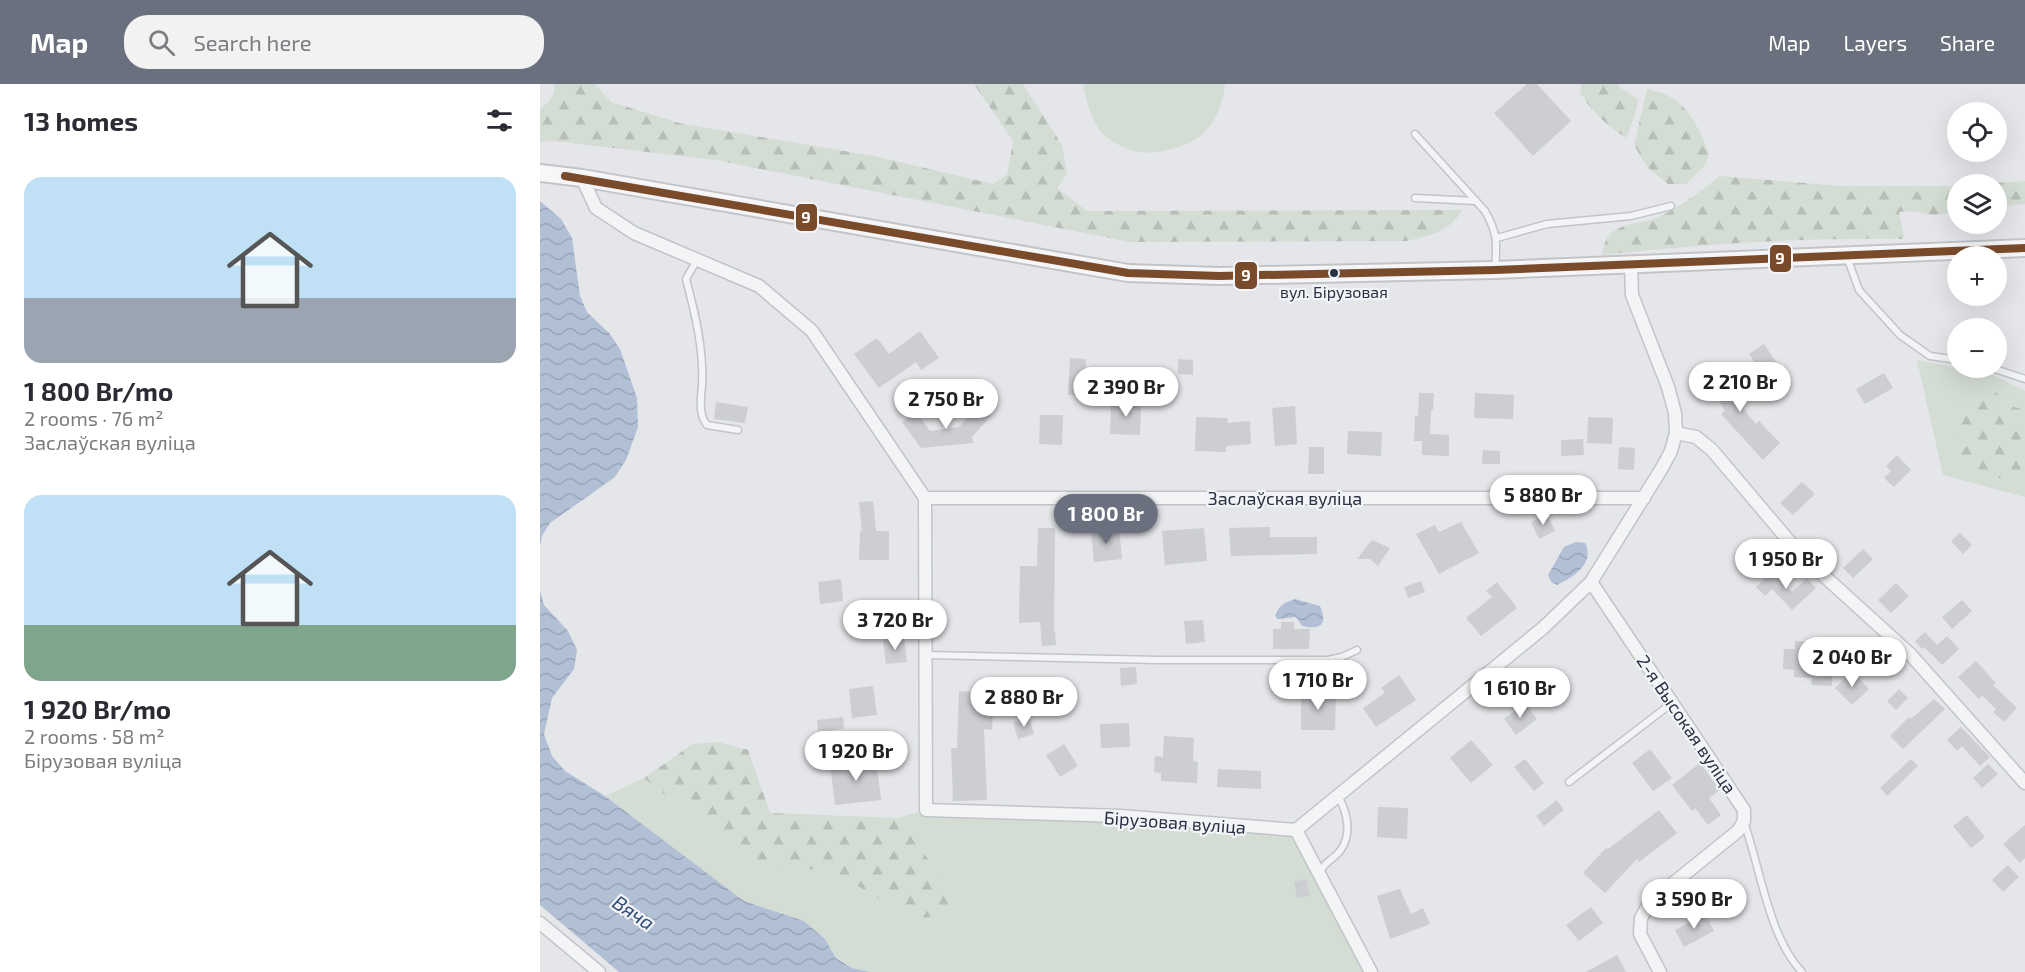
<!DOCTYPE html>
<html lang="en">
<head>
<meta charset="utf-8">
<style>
  body { margin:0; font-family:"Exo 2",sans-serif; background:#f2f2f3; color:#2b2b33; height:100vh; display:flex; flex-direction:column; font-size:22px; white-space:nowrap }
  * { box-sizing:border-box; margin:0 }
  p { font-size:20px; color:#7c7c81 }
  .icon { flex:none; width:33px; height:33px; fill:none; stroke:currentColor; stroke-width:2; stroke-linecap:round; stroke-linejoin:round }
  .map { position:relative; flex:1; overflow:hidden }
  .details { display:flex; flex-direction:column; background:#fff; width:540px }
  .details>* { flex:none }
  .controls { position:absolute; left:1407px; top:18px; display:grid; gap:12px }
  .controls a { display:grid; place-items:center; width:60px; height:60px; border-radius:50%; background:#fff; box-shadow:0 6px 24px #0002; font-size:30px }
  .price { position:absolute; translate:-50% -51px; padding:0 14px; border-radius:21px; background:#fff; color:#222; font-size:20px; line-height:39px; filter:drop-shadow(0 2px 3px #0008) }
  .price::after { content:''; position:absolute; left:50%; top:36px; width:18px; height:14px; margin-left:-9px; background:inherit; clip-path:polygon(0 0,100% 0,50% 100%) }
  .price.current { background:#6a707e; color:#fff }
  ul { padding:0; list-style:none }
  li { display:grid; align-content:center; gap:12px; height:318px; padding:0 24px }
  li span { display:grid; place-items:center; height:186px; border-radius:18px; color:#555 }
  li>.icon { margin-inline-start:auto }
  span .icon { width:108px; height:108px; fill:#fffc; stroke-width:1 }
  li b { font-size:26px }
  h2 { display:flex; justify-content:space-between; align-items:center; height:72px; padding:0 24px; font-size:26px }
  header { display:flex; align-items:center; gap:36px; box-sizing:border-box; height:84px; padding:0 30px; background:#6a707e; color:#fff }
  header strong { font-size:28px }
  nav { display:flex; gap:33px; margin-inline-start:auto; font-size:21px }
  .search { width:420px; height:54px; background:#f2f2f3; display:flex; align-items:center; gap:15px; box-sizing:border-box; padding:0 21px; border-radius:24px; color:#7c7c81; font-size:22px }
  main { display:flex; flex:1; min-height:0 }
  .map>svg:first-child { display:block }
  .grass { fill:#d4ddd4 }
  .forest { fill:url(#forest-firs) }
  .water { fill:url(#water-waves) }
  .building { fill:#ccced2 }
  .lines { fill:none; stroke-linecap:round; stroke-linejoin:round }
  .lane-casing { stroke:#c2c4c7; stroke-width:9 }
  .street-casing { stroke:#c2c4c7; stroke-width:15 }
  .secondary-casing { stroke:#c2c4c7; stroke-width:20 }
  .lane { stroke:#f3f4f6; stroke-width:6 }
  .street { stroke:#f3f4f6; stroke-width:12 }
  .secondary { stroke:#f7f7f7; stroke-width:16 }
  .bus-1-casing { stroke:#f2f4f8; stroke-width:12 }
  .bus-1 { stroke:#7a4b2a; stroke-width:8 }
  .bus-dot { fill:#293144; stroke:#f2f4f8; stroke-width:2 }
  .labels { text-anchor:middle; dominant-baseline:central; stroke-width:4.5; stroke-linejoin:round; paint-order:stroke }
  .bus-label { font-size:16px; fill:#293144; stroke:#f2f4f8 }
  .street-label { font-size:18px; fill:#293144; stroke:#f2f4f8 }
  .water-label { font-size:20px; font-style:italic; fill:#314d7a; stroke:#f2f4f8 }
  .line-badge { stroke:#f2f4f8; stroke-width:2 }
  .badge-label { font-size:16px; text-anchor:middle; font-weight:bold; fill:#fff }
</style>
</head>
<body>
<header>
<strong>Map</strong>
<div class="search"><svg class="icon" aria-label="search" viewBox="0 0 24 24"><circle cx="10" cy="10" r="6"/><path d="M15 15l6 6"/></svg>Search here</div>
<nav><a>Map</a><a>Layers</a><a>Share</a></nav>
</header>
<main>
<section class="details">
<h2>13 homes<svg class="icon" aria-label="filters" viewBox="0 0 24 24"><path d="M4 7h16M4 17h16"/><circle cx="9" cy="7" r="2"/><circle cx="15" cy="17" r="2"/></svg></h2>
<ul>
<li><span style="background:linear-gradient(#bfe0f5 65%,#9aa5b1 0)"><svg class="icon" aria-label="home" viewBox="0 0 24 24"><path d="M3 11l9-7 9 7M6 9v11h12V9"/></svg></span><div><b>1 800 Br/mo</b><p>2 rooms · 76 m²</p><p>Заслаўская вуліца</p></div></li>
<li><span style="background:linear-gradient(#bfe0f5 70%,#7fa58c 0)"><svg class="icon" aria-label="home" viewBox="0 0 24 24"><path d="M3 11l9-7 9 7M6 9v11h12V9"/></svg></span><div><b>1 920 Br/mo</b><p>2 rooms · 58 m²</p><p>Бірузовая вуліца</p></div></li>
</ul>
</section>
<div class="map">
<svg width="1485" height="888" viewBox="0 0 1485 888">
  <defs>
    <pattern id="forest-firs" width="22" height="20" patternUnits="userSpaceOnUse" patternTransform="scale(1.5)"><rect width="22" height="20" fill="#d4ddd4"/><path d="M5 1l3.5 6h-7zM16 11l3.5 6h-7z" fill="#b6beb7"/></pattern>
    <pattern id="water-waves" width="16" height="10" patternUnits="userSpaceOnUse" patternTransform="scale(1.5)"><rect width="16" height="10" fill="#b2c0d5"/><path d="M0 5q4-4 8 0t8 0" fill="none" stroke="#99a5b8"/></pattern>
  </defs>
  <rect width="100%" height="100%" fill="#e4e6e9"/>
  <g class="grass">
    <path d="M543,0H685C684,14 678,32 669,43C656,62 619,71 597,68C587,66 572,58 564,51C551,38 547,18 543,0Z"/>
    <polygon points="1377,276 1453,291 1485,307 1485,326 1471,322 1449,302 1435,302 1410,366 1452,393 1485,398 1485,413 1403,391"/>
    <polygon points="104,694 203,772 229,782 278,786 316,801 373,834 418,814 357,734 386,726 756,746 831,888 330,888 312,884 296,873 285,855 264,837 204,817 65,712"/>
  </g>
  <g class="forest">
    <path d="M14,0H55L71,18L143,40L334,72L453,100L467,91L473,57L434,0H483L522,61L527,90L517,104L547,127L922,126C911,147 889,152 867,157L590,158L175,76L14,57L0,58V25C8,19 17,11 14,0Z"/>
    <path d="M1042,0H1079L1078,2L1099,16L1087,54C1068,43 1051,27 1040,8Z"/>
    <path d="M1107,5C1113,7 1120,8 1126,11C1148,19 1161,49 1169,69L1166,80L1146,100H1128L1108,84L1094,61Z"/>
    <path d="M1180,92L1300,102H1417V127C1408,129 1398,132 1388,130C1377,129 1370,126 1359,128L1364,153L1362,155C1262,153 1162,160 1062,171C1064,161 1065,153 1074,147C1087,138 1104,140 1118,133C1141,123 1160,107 1180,92Z"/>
    <polygon points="1485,97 1485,120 1457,123 1456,100 1437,100"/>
    <polygon points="1435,302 1449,302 1471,322 1485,326 1485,398 1452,393 1412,378 1410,366"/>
    <polygon points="178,658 208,666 230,729 357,734 418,814 418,826 410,832 373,834 316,801 278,786 229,782 203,772 104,694 153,660"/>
  </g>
  <g class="water">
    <polygon points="0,117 21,135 32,154 40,212 47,228 69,249 80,265 97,314 98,343 86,376 75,393 10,439 2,452 0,461"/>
    <path d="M1036,458L1045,459C1056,479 1032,494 1017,501L1011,498L1008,491L1024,463Z"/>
    <polygon points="0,507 4,521 28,547 37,566 34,585 12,614 4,650 12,672 25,687 65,712 204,817 264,837 285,855 296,874 312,884 330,888 79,888 0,821"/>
    <path d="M755,515L780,522C788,541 781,546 762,542L756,533L738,535L735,532C739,521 745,518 755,515Z"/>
  </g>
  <g class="building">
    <polygon points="987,0 997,0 1031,37 993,72 954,29"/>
    <polygon points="380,247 399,274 381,286 376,278 339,304 314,270 337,254 349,270"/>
    <polygon points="1224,260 1247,294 1232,304 1209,270"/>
    <polygon points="530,274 546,275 544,312 528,311"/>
    <polygon points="638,275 653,276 653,291 638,290"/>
    <polygon points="1182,278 1197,302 1188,307 1216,340 1219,337 1240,359 1223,376 1181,330 1185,327 1163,289"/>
    <polygon points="1344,289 1353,304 1325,320 1316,305"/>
    <polygon points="879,309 894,309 893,326 891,326 890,350 909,351 909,372 882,371 882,357 874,357 875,332 878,332"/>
    <polygon points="935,309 974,311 973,335 934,334"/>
    <polygon points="176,318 208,323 205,339 174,335"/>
    <polygon points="571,318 601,319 600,351 570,350"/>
    <polygon points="439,321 451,332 432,353 433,359 381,364 362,338 376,328 390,347 419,343"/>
    <polygon points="755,322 757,360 735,362 732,324"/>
    <polygon points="500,331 523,331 522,361 499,360"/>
    <polygon points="656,333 688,334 687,339 710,337 711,360 686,362 686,368 655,367"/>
    <polygon points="1048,333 1073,334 1072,360 1047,359"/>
    <polygon points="808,347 842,348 841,372 807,370"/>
    <polygon points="1043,355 1044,371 1021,372 1021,356"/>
    <polygon points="769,363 784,363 784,390 768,390"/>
    <polygon points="1079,363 1095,364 1094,386 1078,385"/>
    <polygon points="943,366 960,367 960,380 942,380"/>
    <polygon points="1357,371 1371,386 1354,403 1344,394 1351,387 1346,382"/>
    <polygon points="1262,398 1275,410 1253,431 1240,419"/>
    <polygon points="333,417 336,447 349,447 349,476 319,476 320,447 322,447 319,418"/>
    <polygon points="1007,430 1015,447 999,455 991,438"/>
    <polygon points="921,438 939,469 899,490 876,450 895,441 899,448"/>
    <polygon points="730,443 730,453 777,453 777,470 691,472 689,444"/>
    <polygon points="498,444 515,444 514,547 515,547 516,561 502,562 500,538 479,539 480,482 497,482"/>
    <polygon points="579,444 582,475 554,478 551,446"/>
    <polygon points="664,444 667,477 625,481 622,447"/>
    <polygon points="1420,449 1432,461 1423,470 1411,457"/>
    <polygon points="832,456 850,464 838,482 830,475 817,475"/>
    <polygon points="1323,465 1333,475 1313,494 1303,484"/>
    <polygon points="1232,487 1252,508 1267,494 1276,504 1252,526 1232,505 1225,512 1216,503"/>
    <polygon points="301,495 303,517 280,520 278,498"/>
    <polygon points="881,497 885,508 868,514 864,503"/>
    <polygon points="957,498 977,524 941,552 926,534 952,513 946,507"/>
    <polygon points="1356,499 1369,512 1351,529 1338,516"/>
    <polygon points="1422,516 1432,527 1412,545 1402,533"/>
    <polygon points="663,536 665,558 646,560 644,537"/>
    <polygon points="741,538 754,538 754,545 770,545 769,565 733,565 733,545 741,545"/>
    <polygon points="1385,548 1397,561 1407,552 1419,565 1402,581 1384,563 1382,565 1375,557"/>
    <polygon points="364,553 367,578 346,580 343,556"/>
    <polygon points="1255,557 1272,558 1272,566 1285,567 1285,573 1293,573 1292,602 1271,601 1272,594 1254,593 1254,586 1243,585 1244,565 1255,565"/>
    <polygon points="1335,559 1351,576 1340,587 1324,570"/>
    <polygon points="1436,577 1456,599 1453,601 1477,624 1464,638 1453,628 1456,625 1442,611 1439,615 1418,593"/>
    <polygon points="596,583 597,600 581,602 580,584"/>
    <polygon points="739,586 757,587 756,598 738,597"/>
    <polygon points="1312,587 1329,605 1312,621 1295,604"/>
    <polygon points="859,591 876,616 836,643 823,624 845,609 841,604"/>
    <polygon points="333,602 337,631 312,634 309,605"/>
    <polygon points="1359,605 1368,614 1356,626 1347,617"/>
    <polygon points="419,607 454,610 452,646 444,645 447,716 413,717 411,664 417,664"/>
    <polygon points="761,609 796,609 795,646 761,646"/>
    <polygon points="1394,615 1405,625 1363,665 1350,652 1369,633 1371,635"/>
    <polygon points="985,619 997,635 976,651 964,635"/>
    <polygon points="303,633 304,645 278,648 277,636"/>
    <polygon points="489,633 494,650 478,655 473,638"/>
    <polygon points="589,639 590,663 561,664 560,640"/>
    <polygon points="1421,643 1450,673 1440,682 1422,662 1417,667 1407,656"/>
    <polygon points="624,652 654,654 653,677 658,678 657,699 621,697 621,689 614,688 615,672 623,673"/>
    <polygon points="931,656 953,681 931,699 910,674"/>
    <polygon points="524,660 538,682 520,693 506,671"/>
    <polygon points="1110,665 1132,694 1113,707 1092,679"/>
    <polygon points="336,675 341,716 295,721 290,680"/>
    <polygon points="985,675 1004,699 994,707 974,683"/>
    <polygon points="1371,675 1378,682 1347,712 1340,704"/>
    <polygon points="1160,679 1180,706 1169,714 1181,731 1168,741 1155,724 1152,727 1132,701"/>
    <polygon points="1448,680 1458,690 1442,704 1433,694"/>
    <polygon points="678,685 721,687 721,705 677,703"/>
    <polygon points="1017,716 1024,726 1004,742 996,732"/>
    <polygon points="838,723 868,724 867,755 837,753"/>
    <polygon points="1119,726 1137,749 1099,778 1097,775 1065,809 1043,789 1066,764 1068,765"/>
    <polygon points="1427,731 1445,753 1431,764 1413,742"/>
    <polygon points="1485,741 1485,774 1480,779 1463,760"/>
    <polygon points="1468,781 1479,793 1463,808 1452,796"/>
    <polygon points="766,795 770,812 757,814 754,798"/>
    <polygon points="860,805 871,830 883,824 890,840 850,855 837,812"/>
    <polygon points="1051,823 1063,839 1039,857 1026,841"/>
    <polygon points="1165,830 1174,847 1144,863 1135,846"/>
    <polygon points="1077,871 1086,888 1046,888"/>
  </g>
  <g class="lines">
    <g class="lane-casing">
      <g id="lane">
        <path d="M875,50L945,127C958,150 957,159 955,185"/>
        <polyline points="875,114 936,117"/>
        <polyline points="957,154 1007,140 1091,132 1131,122"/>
        <polyline points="1307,173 1319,206 1360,251 1390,272 1418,276"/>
        <path d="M157,176L146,195C155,229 164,266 162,301C161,315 158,330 167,341L198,346"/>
        <polyline points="1452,284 1485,295"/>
        <polyline points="386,571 618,576 788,576 802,573 817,566"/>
        <polyline points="1029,698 1132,619"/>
        <path d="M1204,738C1220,783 1229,854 1262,888"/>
        <path d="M780,788C786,776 793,776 800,767C813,750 807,728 798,712"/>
      </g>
    </g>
    <g class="street-casing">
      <g id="street">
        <polyline points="42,94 56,124 94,149 219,202 272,247 385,414 386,726 580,732 756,746 1003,544 1051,498 1122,384 1131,367 1136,349 1135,329 1128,303 1092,211 1091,181"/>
        <polyline points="1136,349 1156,353 1172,366 1260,470 1370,570 1485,699"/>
        <polyline points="385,414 1104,414"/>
        <polyline points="1051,498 1204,726 1204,737 1198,747 1110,818 1101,834 1100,850 1120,888"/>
        <polyline points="756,746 831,888"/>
        <polyline points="0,839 59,888"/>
      </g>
    </g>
    <g class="secondary-casing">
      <polyline id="secondary" points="0,89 42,94 588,189 679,192 955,186 1485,164"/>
    </g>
    <use href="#lane" class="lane"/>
    <use href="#street" class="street"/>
    <use href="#secondary" class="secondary"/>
    <g class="bus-1-casing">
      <polyline id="bus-1" points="25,92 588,189 679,192 955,186 1485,164"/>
    </g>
    <use href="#bus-1" class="bus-1"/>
  </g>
  <circle class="bus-dot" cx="794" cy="189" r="5"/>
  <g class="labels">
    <g class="bus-label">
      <text x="794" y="207">вул. Бірузовая</text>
    </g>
    <g class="street-label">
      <text x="745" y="414">Заслаўская вуліца</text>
      <text transform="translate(1147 640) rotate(56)">2-я Высокая вуліца</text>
      <text transform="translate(635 738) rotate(4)">Бірузовая вуліца</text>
    </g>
    <g class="water-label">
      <text transform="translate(94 828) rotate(34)">Вяча</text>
    </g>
  </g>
  <g class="line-badge">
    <rect x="255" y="119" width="23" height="29" rx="6" fill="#7a4b2a"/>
    <rect x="1229" y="160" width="23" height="29" rx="6" fill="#7a4b2a"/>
    <rect x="694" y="177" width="24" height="29" rx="6" fill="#7a4b2a"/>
  </g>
  <g class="badge-label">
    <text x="266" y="139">9</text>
    <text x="1240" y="180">9</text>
    <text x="706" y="197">9</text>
  </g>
</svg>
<div class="controls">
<a><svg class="icon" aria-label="locate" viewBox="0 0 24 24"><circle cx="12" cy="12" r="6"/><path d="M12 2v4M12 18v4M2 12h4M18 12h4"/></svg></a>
<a><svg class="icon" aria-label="layers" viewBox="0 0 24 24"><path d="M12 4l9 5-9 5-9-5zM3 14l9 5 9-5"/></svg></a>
<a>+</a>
<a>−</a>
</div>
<b class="price" style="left:1200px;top:329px">2 210 Br</b>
<b class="price" style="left:586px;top:334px">2 390 Br</b>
<b class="price" style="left:406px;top:346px">2 750 Br</b>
<b class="price" style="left:1003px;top:442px">5 880 Br</b>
<b class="price current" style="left:566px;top:461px">1 800 Br</b>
<b class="price" style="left:1246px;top:506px">1 950 Br</b>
<b class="price" style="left:355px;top:567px">3 720 Br</b>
<b class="price" style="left:1312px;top:604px">2 040 Br</b>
<b class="price" style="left:778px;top:627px">1 710 Br</b>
<b class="price" style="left:980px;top:635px">1 610 Br</b>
<b class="price" style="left:484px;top:644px">2 880 Br</b>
<b class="price" style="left:316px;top:698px">1 920 Br</b>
<b class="price" style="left:1154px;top:846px">3 590 Br</b>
</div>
</main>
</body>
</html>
